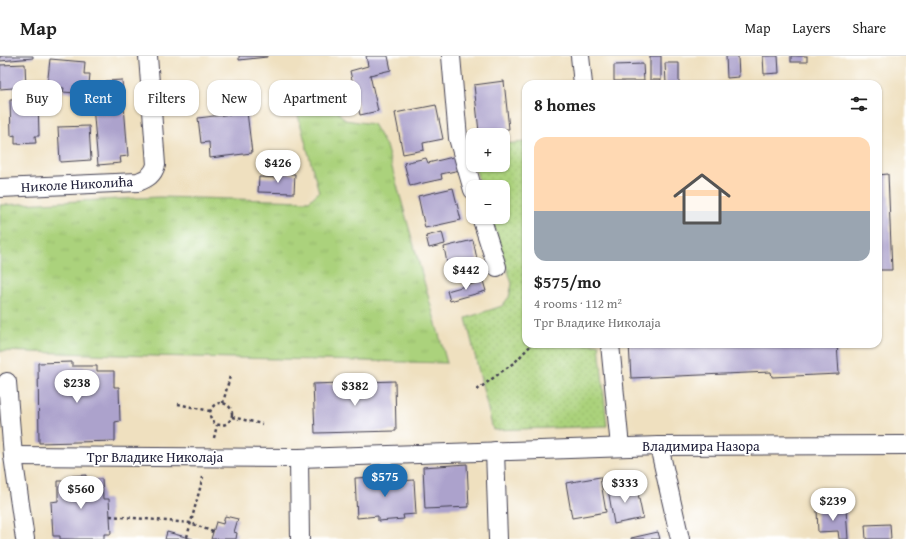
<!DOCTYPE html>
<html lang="en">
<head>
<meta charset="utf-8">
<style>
  body { margin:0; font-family:"Gentium Book Plus",serif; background:#f6f6f6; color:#222; height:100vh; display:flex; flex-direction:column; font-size:15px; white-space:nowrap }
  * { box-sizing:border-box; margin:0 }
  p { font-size:13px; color:#767676 }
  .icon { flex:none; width:22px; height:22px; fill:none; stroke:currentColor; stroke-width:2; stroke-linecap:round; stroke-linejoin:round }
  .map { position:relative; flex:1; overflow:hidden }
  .details { position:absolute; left:522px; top:24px; width:360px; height:268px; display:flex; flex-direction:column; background:#fff; border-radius:12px; box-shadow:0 1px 3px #0004 }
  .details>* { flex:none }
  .top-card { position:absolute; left:12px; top:24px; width:380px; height:36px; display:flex; gap:8px }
  .tools { position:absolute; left:466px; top:72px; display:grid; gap:8px }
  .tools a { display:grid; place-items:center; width:44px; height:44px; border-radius:8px; background:#fff; box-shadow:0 1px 3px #0004; font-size:20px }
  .price { position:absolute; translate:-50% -34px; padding:0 9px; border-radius:14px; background:#fff; color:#222; font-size:13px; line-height:26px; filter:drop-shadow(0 1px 2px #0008) }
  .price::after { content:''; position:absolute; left:50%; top:24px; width:12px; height:9px; margin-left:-6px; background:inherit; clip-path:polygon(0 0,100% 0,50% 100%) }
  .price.selected { background:#1f6fb2; color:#fff }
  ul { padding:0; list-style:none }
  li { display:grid; align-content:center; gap:8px; height:212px; padding:0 12px }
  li+li { border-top:1px solid #e0e0e0 }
  li span { display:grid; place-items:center; height:124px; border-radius:12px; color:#555 }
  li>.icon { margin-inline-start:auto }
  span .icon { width:72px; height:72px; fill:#fffc; stroke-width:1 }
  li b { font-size:17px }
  h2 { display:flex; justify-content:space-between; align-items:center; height:48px; padding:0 12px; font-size:17px }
  .chip { padding:0 14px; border-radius:12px; background:#fff; box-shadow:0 1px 3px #0004; font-size:14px; line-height:36px }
  .chip.selected { background:#1f6fb2; color:#fff }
  header { display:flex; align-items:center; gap:24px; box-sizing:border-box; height:56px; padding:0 20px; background:#fff; border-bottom:1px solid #e0e0e0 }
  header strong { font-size:19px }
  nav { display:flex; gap:22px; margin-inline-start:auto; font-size:14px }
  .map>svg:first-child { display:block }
  .grass { fill:url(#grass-tufts); stroke:#667a5c }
  .park { fill:url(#park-dots); stroke:#667a5c }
  .building { fill:#aca2cc }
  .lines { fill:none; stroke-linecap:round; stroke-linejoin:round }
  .street-casing { stroke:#413e4f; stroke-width:20 }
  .path { stroke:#413e4f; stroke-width:2.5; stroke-dasharray:3 3; stroke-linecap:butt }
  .street { stroke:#fff; stroke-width:18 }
  .labels { text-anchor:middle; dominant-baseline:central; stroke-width:3; stroke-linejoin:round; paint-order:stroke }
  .street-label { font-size:14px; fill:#22223b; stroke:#fff }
</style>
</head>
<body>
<header>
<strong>Map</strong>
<nav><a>Map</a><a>Layers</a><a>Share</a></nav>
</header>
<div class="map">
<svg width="906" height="483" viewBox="0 0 906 483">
  <defs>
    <pattern id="grass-tufts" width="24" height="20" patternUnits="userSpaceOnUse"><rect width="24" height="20" fill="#abd27c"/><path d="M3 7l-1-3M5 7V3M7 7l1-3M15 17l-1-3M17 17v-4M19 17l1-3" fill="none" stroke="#93b46c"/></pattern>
    <pattern id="park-dots" width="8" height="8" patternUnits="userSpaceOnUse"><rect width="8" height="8" fill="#abd27c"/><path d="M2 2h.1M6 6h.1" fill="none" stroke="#93b46c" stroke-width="1.8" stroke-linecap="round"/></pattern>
  </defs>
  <rect width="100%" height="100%" fill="#fff"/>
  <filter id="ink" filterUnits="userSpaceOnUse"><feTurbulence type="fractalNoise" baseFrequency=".025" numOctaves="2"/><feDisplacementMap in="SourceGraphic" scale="8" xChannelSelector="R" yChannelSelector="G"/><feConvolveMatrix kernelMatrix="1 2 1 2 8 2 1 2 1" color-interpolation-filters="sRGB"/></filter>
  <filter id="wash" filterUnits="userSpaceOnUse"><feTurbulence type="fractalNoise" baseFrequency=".012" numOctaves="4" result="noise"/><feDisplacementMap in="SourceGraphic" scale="16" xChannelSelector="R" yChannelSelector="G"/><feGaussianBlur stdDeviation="0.9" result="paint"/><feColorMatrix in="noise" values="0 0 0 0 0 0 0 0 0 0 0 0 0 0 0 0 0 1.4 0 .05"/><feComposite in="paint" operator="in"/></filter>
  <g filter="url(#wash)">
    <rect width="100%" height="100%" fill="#efe0bf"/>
    <polygon class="grass" points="331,48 345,64 373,68 386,90 447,307 152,300 0,295 0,149 159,141 309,145 319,136 296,52"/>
    <polygon class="park" points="526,86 526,288 599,288 607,370 493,374 466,262 502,250 509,241 512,228 491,161 503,161 503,131 481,131 474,109 503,109 503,88"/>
    <g id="blocks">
      <g class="building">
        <polygon points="0,0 33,0 33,2 0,5"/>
        <polygon points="239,0 267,0 267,1 239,4"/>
        <polygon points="366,0 388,0 391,14 370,19 378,55 360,59 350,15 368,10"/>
        <rect x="650" y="0" width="11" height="24"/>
        <polygon points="726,0 738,0 739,21 727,22"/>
        <polygon points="763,0 778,0 779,17 764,18"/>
        <rect x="791" y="0" width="16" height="6"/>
        <polygon points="50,3 85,6 84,18 90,18 88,38 63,36 64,32 47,31"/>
        <polygon points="665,7 679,7 679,28 666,28"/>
        <polygon points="25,8 26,31 0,33 0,9"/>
        <polygon points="643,8 644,25 614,25 614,9"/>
        <polygon points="122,24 128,100 120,101 121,107 98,109 92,38 107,37 106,25"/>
        <polygon points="504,25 509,73 479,76 474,29"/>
        <polygon points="38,43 39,80 35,80 36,87 15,88 15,79 11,80 10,44"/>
        <polygon points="436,49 443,83 423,87 424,94 403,98 395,57"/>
        <polygon points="247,56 252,97 210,102 209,86 201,87 198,62"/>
        <polygon points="89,70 91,104 60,106 58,71"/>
        <polygon points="457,100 460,114 441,118 442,123 410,130 404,107 426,102 428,107"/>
        <polygon points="278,117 295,118 294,137 258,136 259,121 278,122"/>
        <polygon points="888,118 892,214 878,214 878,119"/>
        <polygon points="453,132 461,164 425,172 418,140"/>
        <polygon points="442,176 445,188 429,192 426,180"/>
        <polygon points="473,184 480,217 450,223 444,191"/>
        <polygon points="483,225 486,235 450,245 447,235"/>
        <polygon points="629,288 837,288 839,318 772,321 771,316 631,322"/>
        <polygon points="72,306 72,310 97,310 97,315 114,315 114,331 119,331 120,365 115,366 115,385 39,387 38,307"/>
        <polygon points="395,325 396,375 315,377 313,328"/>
        <polygon points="467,408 469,451 425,453 423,411"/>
        <polygon points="86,419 86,424 102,423 103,443 109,443 111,478 104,478 104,483 60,483 60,480 53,480 51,446 58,445 58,425 73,425 72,420"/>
        <polygon points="398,420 399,425 414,424 416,458 403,459 404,463 378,465 378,460 357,462 355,422"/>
        <polygon points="600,421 606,456 572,462 566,427"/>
        <polygon points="636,428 643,462 614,468 608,433"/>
        <polygon points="846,453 848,483 839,483 838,475 818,476 817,454"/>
        <polygon points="225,460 238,463 234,476 237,477 236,483 211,483 216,466 223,468"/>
        <polygon points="890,468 891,483 866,483 865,469"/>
        <polygon points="167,476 193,483 165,483"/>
        <polygon points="658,476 660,483 631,483 631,482"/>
      </g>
    </g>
  </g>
  <g filter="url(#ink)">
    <use href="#blocks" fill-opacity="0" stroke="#413e4f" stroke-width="1"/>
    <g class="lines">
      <g class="street-casing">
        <g id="street">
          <polyline points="451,0 458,82 473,134"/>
          <polyline points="580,0 583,28"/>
          <path d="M0,132L138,126C148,122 153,119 156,109L148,0"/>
          <polyline points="481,161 497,211"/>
          <polyline points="610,288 620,391"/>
          <polyline points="7,326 13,400 25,483"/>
          <polyline points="659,390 680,483"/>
          <polyline points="495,395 498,483"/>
          <polyline points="13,400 299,402 659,390 906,389"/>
          <polyline points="299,402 300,483"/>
        </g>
      </g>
      <g class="path">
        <polyline points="477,334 516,305 532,288"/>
        <circle cx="221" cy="358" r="11"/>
        <polyline points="223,347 230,320"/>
        <polyline points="178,348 210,355"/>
        <polyline points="232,361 262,368"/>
        <polyline points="214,382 217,369"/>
        <polyline points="110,460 191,467 213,476"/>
        <polyline points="187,481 203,421"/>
      </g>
      <use href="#street" class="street"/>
    </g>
  </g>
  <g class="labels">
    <g class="street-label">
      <text transform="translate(77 128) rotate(-3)">Николе Николића</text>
      <text x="701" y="390">Владимира Назора</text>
      <text x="155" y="401">Трг Владике Николаја</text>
    </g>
  </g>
</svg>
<div class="tools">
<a>+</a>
<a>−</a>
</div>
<b class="price" style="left:278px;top:128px">$426</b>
<b class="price" style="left:466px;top:235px">$442</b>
<b class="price" style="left:77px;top:348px">$238</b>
<b class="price" style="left:355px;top:351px">$382</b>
<b class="price selected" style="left:385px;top:442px">$575</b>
<b class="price" style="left:625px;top:448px">$333</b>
<b class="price" style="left:81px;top:454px">$560</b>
<b class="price" style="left:833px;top:466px">$239</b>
<div class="top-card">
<a class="chip">Buy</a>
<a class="chip selected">Rent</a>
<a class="chip">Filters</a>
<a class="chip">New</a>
<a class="chip">Apartment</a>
</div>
<section class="details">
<h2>8 homes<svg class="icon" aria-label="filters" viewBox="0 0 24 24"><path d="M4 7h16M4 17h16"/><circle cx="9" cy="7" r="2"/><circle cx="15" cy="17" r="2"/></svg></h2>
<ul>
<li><span style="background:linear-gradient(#ffd9b3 60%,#9aa5b1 0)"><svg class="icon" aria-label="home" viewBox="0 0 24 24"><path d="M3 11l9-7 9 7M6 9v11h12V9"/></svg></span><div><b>$575/mo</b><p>4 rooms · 112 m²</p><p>Трг Владике Николаја</p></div></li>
</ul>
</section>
</div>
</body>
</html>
